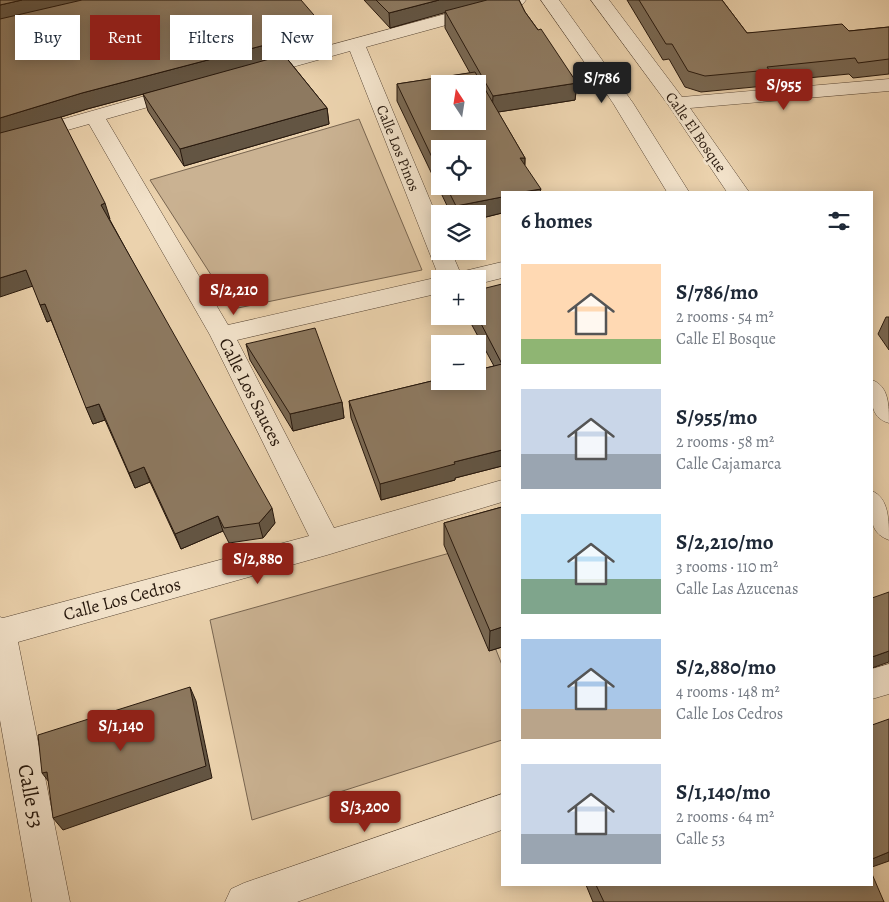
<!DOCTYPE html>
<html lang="en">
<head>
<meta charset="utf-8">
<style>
  body { margin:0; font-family:Alegreya,serif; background:#f2f2f3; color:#1f2937; height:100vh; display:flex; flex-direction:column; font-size:19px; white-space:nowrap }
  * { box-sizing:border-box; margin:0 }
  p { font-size:16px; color:#747a83 }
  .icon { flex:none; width:28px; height:28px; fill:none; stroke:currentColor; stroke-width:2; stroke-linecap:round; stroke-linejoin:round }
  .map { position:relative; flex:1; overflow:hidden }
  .drawer { position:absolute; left:501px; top:191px; width:372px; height:695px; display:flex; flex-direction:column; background:#fff; border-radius:0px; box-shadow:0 2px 12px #0003 }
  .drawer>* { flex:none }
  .hud { position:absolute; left:15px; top:15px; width:411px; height:45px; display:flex; gap:10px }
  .needle { width:32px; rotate:348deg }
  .fabs { position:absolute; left:431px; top:75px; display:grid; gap:10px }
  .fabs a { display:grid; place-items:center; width:55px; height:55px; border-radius:0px; background:#fff; box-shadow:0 2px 12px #0003; font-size:25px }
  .price { position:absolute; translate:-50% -42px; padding:0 11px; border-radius:5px; background:#8f2418; color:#fff; font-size:16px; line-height:32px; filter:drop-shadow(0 1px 2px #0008) }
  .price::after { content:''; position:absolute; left:50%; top:30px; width:15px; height:11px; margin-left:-8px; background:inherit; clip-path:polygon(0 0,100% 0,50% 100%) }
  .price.on { background:#222; color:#fff }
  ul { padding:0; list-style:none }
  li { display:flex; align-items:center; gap:15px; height:125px; padding:0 20px }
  li span { display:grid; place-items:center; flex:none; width:140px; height:100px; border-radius:0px; color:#555 }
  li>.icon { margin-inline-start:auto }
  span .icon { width:60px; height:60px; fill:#fffc; stroke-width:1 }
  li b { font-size:21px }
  h2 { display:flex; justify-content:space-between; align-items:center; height:60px; padding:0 20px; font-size:21px }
  .tag { padding:0 18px; border-radius:0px; background:#fff; box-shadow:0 2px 12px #0003; font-size:18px; line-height:45px }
  .tag.on { background:#8f2418; color:#fff }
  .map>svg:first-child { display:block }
  .green { fill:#cab292; stroke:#786550 }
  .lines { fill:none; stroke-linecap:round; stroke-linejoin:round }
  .street-casing { stroke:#584635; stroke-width:1 }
  .street { fill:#f2e2ca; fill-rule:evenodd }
  .wall { fill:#796853; stroke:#27180d; fill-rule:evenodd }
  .shaded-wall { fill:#635543; stroke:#27180d }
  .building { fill:#8d7960; stroke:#27180d; fill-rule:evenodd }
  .labels { text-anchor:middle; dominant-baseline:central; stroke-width:5; stroke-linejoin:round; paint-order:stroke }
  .far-street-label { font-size:15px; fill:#27180d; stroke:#f2e2ca }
  .street-label { font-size:18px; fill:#27180d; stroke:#f2e2ca }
  .near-street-label { font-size:21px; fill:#27180d; stroke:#f2e2ca }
</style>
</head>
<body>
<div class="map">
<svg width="889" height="902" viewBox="0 0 889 902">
  <rect width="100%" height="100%" fill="#ebd2ad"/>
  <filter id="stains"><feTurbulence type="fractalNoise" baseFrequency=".004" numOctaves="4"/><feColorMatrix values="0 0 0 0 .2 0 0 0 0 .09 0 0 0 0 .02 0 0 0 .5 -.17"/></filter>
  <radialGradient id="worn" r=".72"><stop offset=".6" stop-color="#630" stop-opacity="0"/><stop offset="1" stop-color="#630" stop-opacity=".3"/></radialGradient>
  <g class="green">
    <polygon points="359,119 422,270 233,309 150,180"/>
    <polygon points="457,551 502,665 502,740 252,820 210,620"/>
  </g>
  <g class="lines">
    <g class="street-casing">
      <g id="street">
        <polygon points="497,0 526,0 523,4 366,47 440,224 440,251 451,251 460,272 502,262 502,278 478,284 478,279 440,279 440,293 237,340 334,528 502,480 502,502 327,555 18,642 70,902 32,902 0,720 0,617 3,618 309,536 210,335 89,124 0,149 0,137 173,88 187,88 190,92 187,96 106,119 228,325 439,277 350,51 253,78 246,76 243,72 246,68"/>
        <polygon points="541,0 559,0 633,103 689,192 667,192 613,103"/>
        <polygon points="591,0 609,0 682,97 889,79 889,91 690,108 749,192 727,192 669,106"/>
        <path d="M872,380C889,386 889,405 889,423C868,417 872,398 872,380Z"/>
        <path d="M872,491C889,498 889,520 889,540C866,532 872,511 872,491Z"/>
        <polygon points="889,664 889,694 872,699 872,669"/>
        <polygon points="502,794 502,830 297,902 225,902 231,889 244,883"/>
      </g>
    </g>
    <use href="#street" class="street"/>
  </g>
  <g class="wall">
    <polygon points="0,0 326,29 328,45 285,56 327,108 329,124 184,166 148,111 143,94 87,109 61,117 110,220 275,523 263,538 229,543 223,531 181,549 150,482 135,488 105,420 93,424 51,320 47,322 33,286"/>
    <path d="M364,0H519L525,12L577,83L575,100L498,112L525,158V165L502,192V213L478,219V214H451L397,101V84L470,73L445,28V12L390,28ZM440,149L478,186H440Z"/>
    <polygon points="627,0 722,0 747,33 849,31 889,27 889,74 853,78 849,74 766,82 765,86 701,92 685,87 669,59 663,60"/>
    <polygon points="502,284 502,466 455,478 455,480 381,500 351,418 349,401 494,366 467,316 478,316"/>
    <polygon points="886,317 889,317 889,350 878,334"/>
    <polygon points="246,344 342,402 344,418 293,431 250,360"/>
    <polygon points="502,507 502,647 489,651 444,545 444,523"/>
    <polygon points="586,885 872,885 884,902 593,902"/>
  </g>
  <g class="shaded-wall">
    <polygon points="22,0 92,0 0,22 0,5"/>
    <polygon points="439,0 490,0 390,28 389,13"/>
    <polygon points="326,29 328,45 87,109 0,136 0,118 82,93"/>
    <polygon points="577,83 575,100 492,113 493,96"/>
    <polygon points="327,108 329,124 184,166 180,149"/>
    <polygon points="520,158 525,158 524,174"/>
    <polygon points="541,189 540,192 523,192"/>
    <polygon points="502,197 502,213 478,219 478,214 456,214 456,206"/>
    <polygon points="105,203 110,219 107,221 101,205"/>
    <polygon points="26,270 33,286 0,297 0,278"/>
    <polygon points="45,304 52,320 47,322 40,305"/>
    <polygon points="342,402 344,418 293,431 290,414"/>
    <polygon points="99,404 105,420 93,424 86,408"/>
    <polygon points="502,450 502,466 455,478 455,480 381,500 380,484 454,462"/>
    <polygon points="144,467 150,482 135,488 129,473"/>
    <polygon points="272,508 275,523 263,538 259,523"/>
    <polygon points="218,516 223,531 181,549 175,534"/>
    <polygon points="502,627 502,647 489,651 490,631"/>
    <polygon points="889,651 889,662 872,668 872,657"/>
    <polygon points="190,687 196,701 212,778 63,830 53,818"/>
    <polygon points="47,772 52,786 42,773"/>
    <polygon points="889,852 889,861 872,867 872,859"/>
  </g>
  <g class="building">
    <polygon points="0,0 22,0 0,5"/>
    <polygon points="82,0 301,0 326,29 82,93 0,118 0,19"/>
    <polygon points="376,0 439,0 389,13"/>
    <polygon points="487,0 519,0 525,12 538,30 541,29 577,83 493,96 445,11"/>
    <polygon points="639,0 722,0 747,33 842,24 849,31 889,27 889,59 858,63 855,58 767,67 769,70 705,76 688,71 672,44 666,44"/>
    <polygon points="284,55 327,108 180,149 143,94"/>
    <path d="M475,72L525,158H520L541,189L523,192H502V197L456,206L446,186H478V149H440V174L397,84ZM440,84H478V121H440Z"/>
    <polygon points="61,117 105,203 101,205 272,508 259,523 224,528 218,516 175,534 144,467 129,473 99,404 86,408 45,304 40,305 26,270 0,278 0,133"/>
    <polygon points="502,284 502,450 454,462 455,464 380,484 349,401 440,379 440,381 478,381 478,370 502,364 477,316 478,316 478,290"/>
    <polygon points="315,328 342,402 290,414 246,344"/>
    <polygon points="502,507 502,627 490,631 444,523"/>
    <polygon points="889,592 889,651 872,657 872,598"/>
    <polygon points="190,687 206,766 53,818 47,772 42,773 38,735"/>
    <polygon points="889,719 889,852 872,859 872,725"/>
    <polygon points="872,874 884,902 604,902 596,885 872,885"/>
  </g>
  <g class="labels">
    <g class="far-street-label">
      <text transform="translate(696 132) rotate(55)">Calle El Bosque</text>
      <text transform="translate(398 148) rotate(68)">Calle Los Pinos</text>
    </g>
    <g class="street-label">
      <text transform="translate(251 392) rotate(63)">Calle Los Sauces</text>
      <text transform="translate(122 599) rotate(-15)">Calle Los Cedros</text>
    </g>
    <g class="near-street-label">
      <text transform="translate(31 796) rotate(79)">Calle 53</text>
    </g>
  </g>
  <rect width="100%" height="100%" filter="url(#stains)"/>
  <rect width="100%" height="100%" fill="url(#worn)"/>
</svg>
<div class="fabs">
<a><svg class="needle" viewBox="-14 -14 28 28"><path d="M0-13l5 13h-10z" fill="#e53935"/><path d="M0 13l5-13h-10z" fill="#747a83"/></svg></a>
<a><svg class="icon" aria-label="locate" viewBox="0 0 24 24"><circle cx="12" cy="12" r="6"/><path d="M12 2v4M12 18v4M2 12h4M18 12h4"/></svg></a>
<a><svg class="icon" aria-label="layers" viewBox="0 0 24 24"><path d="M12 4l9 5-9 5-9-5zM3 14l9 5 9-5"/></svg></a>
<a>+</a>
<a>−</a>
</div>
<b class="price on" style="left:602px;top:104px">S/786</b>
<b class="price" style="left:784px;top:111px">S/955</b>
<b class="price" style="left:234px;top:316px">S/2,210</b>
<b class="price" style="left:258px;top:585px">S/2,880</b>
<b class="price" style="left:121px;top:752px">S/1,140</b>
<b class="price" style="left:365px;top:833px">S/3,200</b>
<div class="hud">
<a class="tag">Buy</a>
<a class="tag on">Rent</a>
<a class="tag">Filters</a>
<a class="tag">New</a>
</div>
<section class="drawer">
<h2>6 homes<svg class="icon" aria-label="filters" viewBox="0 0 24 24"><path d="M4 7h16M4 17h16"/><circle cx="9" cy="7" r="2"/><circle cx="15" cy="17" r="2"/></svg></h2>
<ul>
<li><span style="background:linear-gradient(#ffd9b3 75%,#8fb573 0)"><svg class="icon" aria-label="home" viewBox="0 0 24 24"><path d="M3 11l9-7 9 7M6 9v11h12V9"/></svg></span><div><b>S/786/mo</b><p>2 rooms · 54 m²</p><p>Calle El Bosque</p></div></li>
<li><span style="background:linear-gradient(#c9d6e8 65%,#9aa5b1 0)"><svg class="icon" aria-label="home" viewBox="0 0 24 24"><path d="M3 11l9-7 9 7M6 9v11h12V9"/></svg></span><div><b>S/955/mo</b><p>2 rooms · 58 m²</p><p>Calle Cajamarca</p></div></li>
<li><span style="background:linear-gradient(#bfe0f5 65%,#7fa58c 0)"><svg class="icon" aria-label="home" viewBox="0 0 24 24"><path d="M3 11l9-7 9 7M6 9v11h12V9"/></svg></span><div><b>S/2,210/mo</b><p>3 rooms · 110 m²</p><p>Calle Las Azucenas</p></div></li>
<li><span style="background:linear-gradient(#a9c7e8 70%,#b9a48a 0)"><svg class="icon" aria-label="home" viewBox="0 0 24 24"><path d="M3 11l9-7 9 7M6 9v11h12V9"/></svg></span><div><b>S/2,880/mo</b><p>4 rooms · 148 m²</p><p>Calle Los Cedros</p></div></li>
<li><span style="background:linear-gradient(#c9d6e8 70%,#9aa5b1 0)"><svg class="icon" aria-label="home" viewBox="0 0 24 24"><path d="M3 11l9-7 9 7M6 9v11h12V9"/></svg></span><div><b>S/1,140/mo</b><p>2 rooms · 64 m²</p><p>Calle 53</p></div></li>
</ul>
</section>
</div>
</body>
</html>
